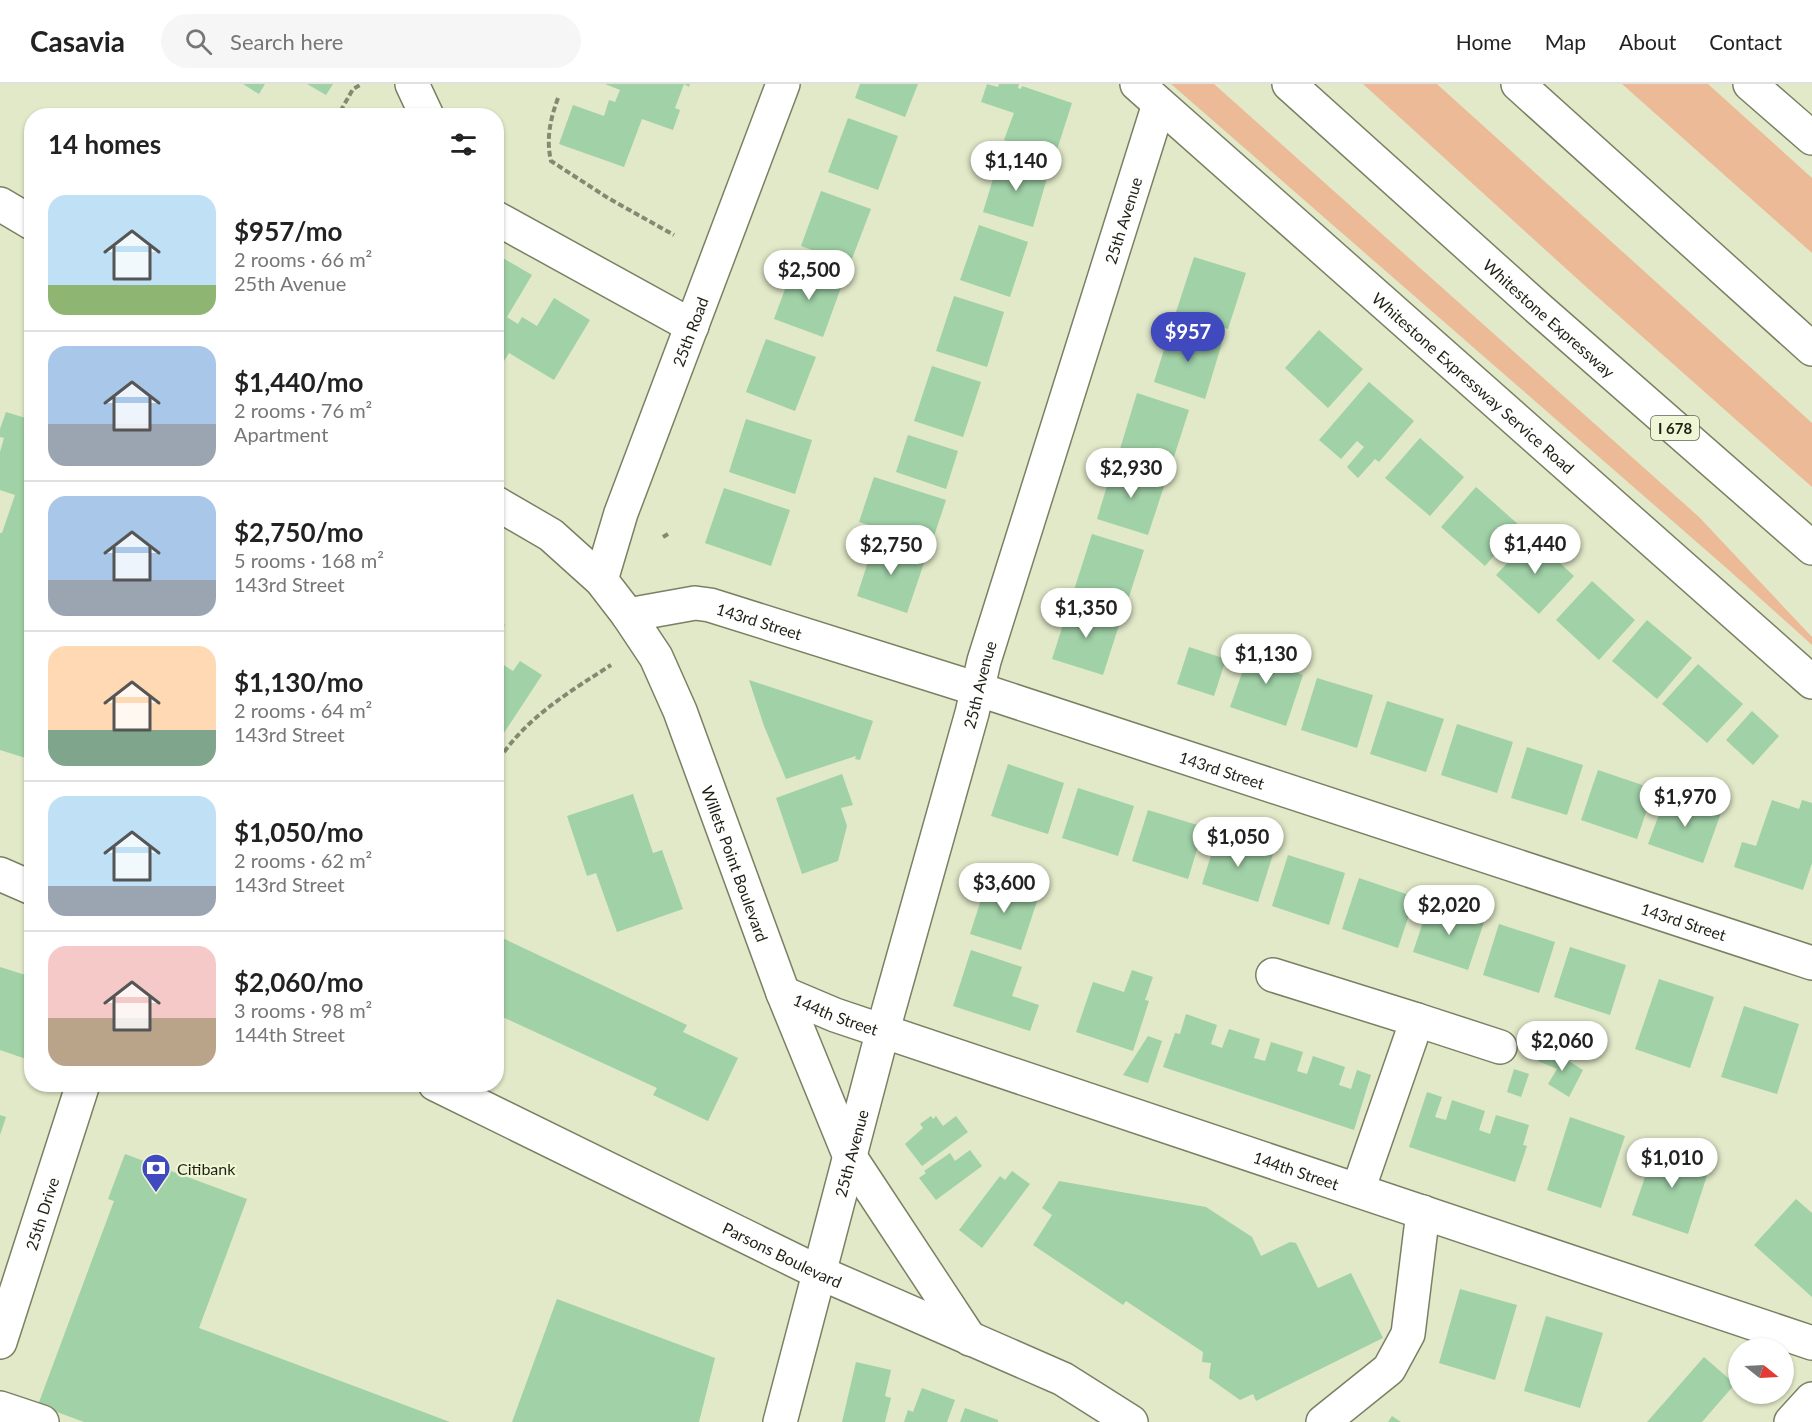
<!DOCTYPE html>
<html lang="en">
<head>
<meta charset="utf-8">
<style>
  body { margin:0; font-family:Lato,sans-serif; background:#f6f6f6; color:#222; height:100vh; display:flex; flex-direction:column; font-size:22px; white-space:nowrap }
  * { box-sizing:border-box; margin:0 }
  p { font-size:20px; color:#767676 }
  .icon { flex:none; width:33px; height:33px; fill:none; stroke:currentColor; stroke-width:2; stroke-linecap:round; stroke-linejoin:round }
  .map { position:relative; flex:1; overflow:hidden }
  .drawer { position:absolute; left:24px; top:24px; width:480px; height:984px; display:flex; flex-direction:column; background:#fff; border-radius:24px; box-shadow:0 2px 4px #0004 }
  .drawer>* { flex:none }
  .needle { width:39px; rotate:108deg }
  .fabs { position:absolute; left:1728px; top:1254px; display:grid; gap:12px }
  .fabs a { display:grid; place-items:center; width:66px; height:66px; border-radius:50%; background:#fff; box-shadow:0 2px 4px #0004; font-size:30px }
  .price { position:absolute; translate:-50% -51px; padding:0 14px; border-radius:21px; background:#fff; color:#222; font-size:20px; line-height:39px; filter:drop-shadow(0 2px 3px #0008) }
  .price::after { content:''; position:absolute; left:50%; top:36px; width:18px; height:14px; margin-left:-9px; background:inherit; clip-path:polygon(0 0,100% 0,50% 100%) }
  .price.current { background:#404abe; color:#fff }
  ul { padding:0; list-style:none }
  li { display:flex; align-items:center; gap:18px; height:150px; padding:0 24px }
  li+li { border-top:2px solid #e0e0e0 }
  li span { display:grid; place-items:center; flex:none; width:168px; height:120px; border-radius:18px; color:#555 }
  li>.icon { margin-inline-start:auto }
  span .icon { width:72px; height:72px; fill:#fffc; stroke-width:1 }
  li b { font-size:26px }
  h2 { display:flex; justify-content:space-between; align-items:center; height:72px; padding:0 24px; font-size:26px }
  header { display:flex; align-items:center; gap:36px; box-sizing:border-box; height:84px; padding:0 30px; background:#fff; border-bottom:2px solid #e0e0e0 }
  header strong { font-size:28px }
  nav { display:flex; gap:33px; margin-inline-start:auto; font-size:21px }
  .search { width:420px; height:54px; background:#f6f6f6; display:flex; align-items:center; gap:15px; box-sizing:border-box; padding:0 21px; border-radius:33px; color:#767676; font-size:22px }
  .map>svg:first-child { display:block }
  .green { fill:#edba97 }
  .building { fill:#a0d1a7 }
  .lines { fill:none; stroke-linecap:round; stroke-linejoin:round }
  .minor-casing { stroke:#7a8063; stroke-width:36 }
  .major-casing { stroke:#7a8063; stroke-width:36 }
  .highway-casing { stroke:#7a8063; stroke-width:36 }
  .path { stroke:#848972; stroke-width:4; stroke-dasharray:6 3; stroke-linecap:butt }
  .minor { stroke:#fff; stroke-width:33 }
  .major { stroke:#fff; stroke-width:33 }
  .highway { stroke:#fff; stroke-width:33 }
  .labels { text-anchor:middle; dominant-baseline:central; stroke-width:4.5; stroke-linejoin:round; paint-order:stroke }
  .shield { fill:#eff6d5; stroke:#5d614f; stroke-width:1.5 }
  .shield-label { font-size:15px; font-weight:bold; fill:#1f2115 }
  .street-label { font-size:16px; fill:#1f2115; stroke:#eff6d5 }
  .poi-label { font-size:16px; fill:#1f2115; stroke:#eff6d5; text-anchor:start }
</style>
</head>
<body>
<header>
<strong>Casavia</strong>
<div class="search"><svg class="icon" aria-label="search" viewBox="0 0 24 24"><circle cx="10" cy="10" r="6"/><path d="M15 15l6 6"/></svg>Search here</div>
<nav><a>Home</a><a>Map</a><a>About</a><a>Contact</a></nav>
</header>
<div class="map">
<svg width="1812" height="1338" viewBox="0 0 1812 1338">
  <rect width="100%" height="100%" fill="#e1e9c8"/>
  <g class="green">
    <polygon points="1171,0 1214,0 1699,433 1812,553 1812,561 1731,488"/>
    <polygon points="1363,0 1437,0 1812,339 1812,403 1584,201"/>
    <polygon points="1622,0 1708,0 1812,94 1812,169"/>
  </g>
  <g class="building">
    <polygon points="243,0 265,0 259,10"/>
    <polygon points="307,0 333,0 326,11"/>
    <polygon points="605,0 690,0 689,3 684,0 675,24 680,26 673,46 642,35 624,83 559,60 573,21 604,32 609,16 615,18 620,6"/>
    <polygon points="860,0 918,0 905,33 855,14"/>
    <polygon points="987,0 998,3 999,0 1019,0 1018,4 1021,5 1022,2 1072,19 1055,72 1004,56 1014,29 981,18"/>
    <polygon points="848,34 898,52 878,106 828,88"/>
    <polygon points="1000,72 1049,87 1033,143 983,128"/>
    <polygon points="821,107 871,125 850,180 801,162"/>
    <polygon points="979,141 1028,158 1010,213 960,196"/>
    <polygon points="496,170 532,191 507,233 518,240 522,233 537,242 554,214 590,236 554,296 509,269 496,290"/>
    <polygon points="1194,173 1246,189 1228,245 1176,228"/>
    <polygon points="794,181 843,198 823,253 774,235"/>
    <polygon points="954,212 1004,228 987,283 936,267"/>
    <polygon points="1171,243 1222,259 1205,315 1154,298"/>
    <polygon points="1319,246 1363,285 1328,324 1285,284"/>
    <polygon points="766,255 816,273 795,327 746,308"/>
    <polygon points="932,282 981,298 963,353 914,337"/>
    <polygon points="1369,298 1414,337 1379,378 1375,375 1358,394 1347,383 1364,363 1357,357 1341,375 1319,356"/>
    <polygon points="1137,309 1189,326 1171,382 1120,365"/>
    <polygon points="6,328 32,336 32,493 30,499 32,499 32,676 0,666 0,449 2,449 15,411 0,406 0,368 4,354 0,353 0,345"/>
    <polygon points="746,335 812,356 795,410 729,388"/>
    <polygon points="908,351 958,367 946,405 896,388"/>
    <polygon points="1420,354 1464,393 1430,432 1385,394"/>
    <polygon points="1114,379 1166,396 1148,451 1097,435"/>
    <polygon points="874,393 946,416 931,461 859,438"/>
    <polygon points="1476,403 1520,442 1485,482 1441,443"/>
    <polygon points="724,404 790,426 771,482 705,459"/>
    <polygon points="1092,450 1144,466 1126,522 1074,506"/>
    <polygon points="1532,453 1574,492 1539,530 1496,491"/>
    <polygon points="875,456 926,473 907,529 857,512"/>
    <polygon points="1592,497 1635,536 1599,576 1556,536"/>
    <polygon points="1070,519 1121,535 1103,591 1052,575"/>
    <polygon points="496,536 505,541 496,555"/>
    <polygon points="1647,536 1692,574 1657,615 1612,577"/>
    <polygon points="1255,552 1280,560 1273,580 1303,591 1286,642 1230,623"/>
    <polygon points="1189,563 1226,575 1214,612 1177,600"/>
    <polygon points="496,576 513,587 520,577 542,591 498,658"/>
    <polygon points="1698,580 1743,620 1707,659 1662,620"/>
    <polygon points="1317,594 1373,611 1357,664 1301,646"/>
    <polygon points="749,596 873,637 860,676 855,675 856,672 786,695 764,642"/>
    <polygon points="1387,617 1444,635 1426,688 1370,670"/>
    <polygon points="1752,627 1779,652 1753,681 1726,656"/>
    <polygon points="1457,640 1513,658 1497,709 1441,691"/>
    <polygon points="1527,663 1583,681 1567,731 1511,714"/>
    <polygon points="1008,680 1064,699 1048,750 991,732"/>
    <polygon points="1598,686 1654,705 1637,755 1581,736"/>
    <polygon points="842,690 853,721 841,724 847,742 838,777 802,790 776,714"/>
    <polygon points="1078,704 1134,722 1118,772 1062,754"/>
    <polygon points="1667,709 1721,729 1703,779 1648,760"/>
    <polygon points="633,710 653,769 662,766 683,825 617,848 596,789 587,792 567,732"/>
    <polygon points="1772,716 1799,725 1802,716 1812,719 1812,779 1803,806 1734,783 1742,758 1756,762"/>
    <polygon points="1148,726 1204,743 1188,795 1132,777"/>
    <polygon points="1218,749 1274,767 1258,818 1202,800"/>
    <polygon points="1288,771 1345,789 1329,841 1272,822"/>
    <polygon points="988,794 1039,811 1021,866 970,850"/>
    <polygon points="1359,794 1415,813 1398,864 1342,845"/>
    <polygon points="1430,817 1485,835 1468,886 1413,868"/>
    <polygon points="1499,840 1555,858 1539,909 1483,891"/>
    <polygon points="496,851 687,941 683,948 738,974 708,1037 653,1011 657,1004 496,930"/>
    <polygon points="1570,863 1626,881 1610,931 1554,913"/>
    <polygon points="971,866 1022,883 1012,912 1039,921 1030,947 953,922"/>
    <polygon points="0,883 32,893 32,958 26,975 0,966"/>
    <polygon points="1132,886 1153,893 1145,916 1149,917 1133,967 1076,948 1093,898 1124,908"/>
    <polygon points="1659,895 1714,913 1690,984 1635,965"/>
    <polygon points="1744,922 1799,940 1777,1010 1721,993"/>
    <polygon points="1186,930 1217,941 1211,960 1222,964 1229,945 1260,955 1254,974 1265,977 1271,958 1303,968 1297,987 1307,990 1313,972 1345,983 1339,1001 1351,1005 1357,986 1371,991 1354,1046 1163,983 1175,949 1180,950"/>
    <polygon points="1148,952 1162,957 1148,999 1123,991"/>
    <polygon points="1543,965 1564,974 1583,986 1569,1013 1548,1000 1557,985 1538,977"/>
    <polygon points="1514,985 1529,990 1521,1013 1507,1008"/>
    <polygon points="1427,1008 1442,1013 1435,1033 1446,1036 1452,1016 1485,1027 1479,1046 1490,1050 1496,1031 1529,1041 1523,1061 1527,1062 1515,1098 1409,1063"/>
    <polygon points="0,1031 6,1033 0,1051"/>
    <polygon points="931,1032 933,1035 936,1032 943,1042 956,1032 968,1048 922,1082 905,1060 923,1044 920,1040"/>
    <polygon points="1570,1033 1625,1052 1601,1124 1547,1106"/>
    <polygon points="1656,1061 1711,1079 1688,1150 1632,1131"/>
    <polygon points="970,1066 982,1082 936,1116 919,1094 926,1089 924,1087 950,1069 955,1077"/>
    <polygon points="125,1070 247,1115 199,1244 450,1338 84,1338 38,1321 114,1117 108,1115"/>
    <polygon points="1012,1087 1030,1100 982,1164 959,1146 1000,1092 1005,1096"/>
    <polygon points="1059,1097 1206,1123 1252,1153 1261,1172 1290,1158 1296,1159 1318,1204 1351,1189 1383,1254 1256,1317 1253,1310 1240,1316 1209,1294 1211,1279 1202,1278 1203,1268 1126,1217 1123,1221 1033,1161 1052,1131 1042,1124"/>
    <polygon points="1796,1115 1812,1129 1812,1213 1754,1161"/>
    <polygon points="1460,1205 1517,1221 1495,1296 1439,1279"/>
    <polygon points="557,1215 715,1274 699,1338 512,1338"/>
    <polygon points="1546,1232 1603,1249 1580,1324 1524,1307"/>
    <polygon points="1704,1273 1735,1300 1702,1338 1647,1338"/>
    <polygon points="856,1278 891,1286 885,1312 891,1314 885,1338 842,1338"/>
    <polygon points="922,1304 955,1316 947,1338 904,1338 908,1326 913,1328"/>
    <polygon points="965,1324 998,1336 998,1338 960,1338"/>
    <polygon points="1392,1332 1401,1338 1388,1338"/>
  </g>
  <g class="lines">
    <g class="minor-casing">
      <g id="minor">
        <polyline points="412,0 427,32"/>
        <polyline points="0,120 32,139"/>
        <polyline points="496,134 692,242"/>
        <path id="s1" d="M496,419L551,451L601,496L628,531L656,573L680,627L783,909L850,1073L970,1255"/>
        <path id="s2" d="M601,496L621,429L783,0"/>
        <path id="s3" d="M628,531L695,519L710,521L977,605L1812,879"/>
        <polyline points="0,790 32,804"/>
        <polyline points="1273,891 1417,936 1358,1106"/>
        <path id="s4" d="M783,909L835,931L1812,1259"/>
        <polyline points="1417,936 1500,963"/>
        <path id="s5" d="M435,1000L818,1188L1063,1295L1131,1338"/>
        <path id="s6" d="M0,1258L83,1000"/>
        <polyline points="0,1324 42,1338"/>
        <path id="s7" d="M780,1338L883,946L972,629L984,577L1159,20"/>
        <polyline points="1323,1338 1389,1285 1408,1250 1423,1128"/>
        <polyline points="1791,1338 1812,1315"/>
      </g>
    </g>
    <g class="major-casing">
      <g id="major">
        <path id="s8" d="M1137,0L1812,598"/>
        <polyline points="1750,0 1812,54"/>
      </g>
    </g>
    <g class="highway-casing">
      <g id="highway">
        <path id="s9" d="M1289,0L1539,225L1812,464"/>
        <polyline points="1518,0 1812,265"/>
      </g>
    </g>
    <g class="path">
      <path d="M558,14C550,36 546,55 551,77L608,114L674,151"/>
      <polyline points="333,32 340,28 353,5 362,0"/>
      <polyline points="663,453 668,450"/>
      <path d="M496,664L504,668C533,629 571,607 611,581"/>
    </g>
    <use href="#minor" class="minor"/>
    <use href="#major" class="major"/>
    <use href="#highway" class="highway"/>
  </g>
  <defs>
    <g id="bank-pin" transform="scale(1.5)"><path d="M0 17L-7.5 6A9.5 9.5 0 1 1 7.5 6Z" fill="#404abe" stroke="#eff6d5"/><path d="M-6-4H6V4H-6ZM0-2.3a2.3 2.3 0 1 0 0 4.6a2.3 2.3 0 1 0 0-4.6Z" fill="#fff"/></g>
  </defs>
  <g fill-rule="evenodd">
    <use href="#bank-pin" x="156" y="1084"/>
  </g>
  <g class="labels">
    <rect class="shield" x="1651" y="332" width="48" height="24" rx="4.5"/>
    <g class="shield-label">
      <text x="1675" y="344">I 678</text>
    </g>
    <g class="street-label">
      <text stroke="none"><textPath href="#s7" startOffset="1250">25th Avenue</textPath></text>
      <text stroke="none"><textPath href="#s9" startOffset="350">Whitestone Expressway</textPath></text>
      <text stroke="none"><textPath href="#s2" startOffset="264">25th Road</textPath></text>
      <text stroke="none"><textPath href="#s8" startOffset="450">Whitestone Expressway Service Road</textPath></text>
      <text stroke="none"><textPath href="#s3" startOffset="135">143rd Street</textPath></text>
      <text stroke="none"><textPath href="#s7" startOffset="764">25th Avenue</textPath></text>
      <text stroke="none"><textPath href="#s3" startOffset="621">143rd Street</textPath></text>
      <text stroke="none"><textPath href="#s1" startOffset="447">Willets Point Boulevard</textPath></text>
      <text stroke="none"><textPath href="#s3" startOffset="1107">143rd Street</textPath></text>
      <text stroke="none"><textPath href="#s4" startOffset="57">144th Street</textPath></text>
      <text stroke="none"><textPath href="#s7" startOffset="278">25th Avenue</textPath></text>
      <text stroke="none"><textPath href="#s4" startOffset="543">144th Street</textPath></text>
      <text stroke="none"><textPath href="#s6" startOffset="135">25th Drive</textPath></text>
      <text stroke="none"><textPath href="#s5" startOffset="387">Parsons Boulevard</textPath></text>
    </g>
    <g class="poi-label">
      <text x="177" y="1084">Citibank</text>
    </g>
  </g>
</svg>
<div class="fabs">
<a><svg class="needle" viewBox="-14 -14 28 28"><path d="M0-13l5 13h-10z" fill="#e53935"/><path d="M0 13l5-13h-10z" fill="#767676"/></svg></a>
</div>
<b class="price" style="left:1016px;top:108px">$1,140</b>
<b class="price" style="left:809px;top:217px">$2,500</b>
<b class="price current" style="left:1188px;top:279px">$957</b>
<b class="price" style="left:1131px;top:415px">$2,930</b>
<b class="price" style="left:1535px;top:491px">$1,440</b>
<b class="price" style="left:891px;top:492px">$2,750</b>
<b class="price" style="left:1086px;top:555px">$1,350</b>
<b class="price" style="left:1266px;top:601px">$1,130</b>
<b class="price" style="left:1685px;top:744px">$1,970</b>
<b class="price" style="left:1238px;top:784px">$1,050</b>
<b class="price" style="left:1004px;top:830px">$3,600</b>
<b class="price" style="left:1449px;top:852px">$2,020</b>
<b class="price" style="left:1562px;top:988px">$2,060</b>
<b class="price" style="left:1672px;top:1105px">$1,010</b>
<section class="drawer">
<h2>14 homes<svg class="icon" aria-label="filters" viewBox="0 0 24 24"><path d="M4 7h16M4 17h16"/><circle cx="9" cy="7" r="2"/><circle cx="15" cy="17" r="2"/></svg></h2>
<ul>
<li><span style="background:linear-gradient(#bfe0f5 75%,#8fb573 0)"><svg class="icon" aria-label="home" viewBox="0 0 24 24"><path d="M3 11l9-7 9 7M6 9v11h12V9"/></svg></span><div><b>$957/mo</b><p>2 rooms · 66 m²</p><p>25th Avenue</p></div></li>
<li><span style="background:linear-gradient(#a9c7e8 65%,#9aa5b1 0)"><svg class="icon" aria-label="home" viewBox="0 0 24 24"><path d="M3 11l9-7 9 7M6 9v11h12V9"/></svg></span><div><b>$1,440/mo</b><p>2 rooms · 76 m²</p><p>Apartment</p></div></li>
<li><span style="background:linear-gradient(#a9c7e8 70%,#9aa5b1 0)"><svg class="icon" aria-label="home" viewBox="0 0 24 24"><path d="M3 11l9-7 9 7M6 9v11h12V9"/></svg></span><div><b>$2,750/mo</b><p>5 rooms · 168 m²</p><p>143rd Street</p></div></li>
<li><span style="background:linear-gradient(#ffd9b3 70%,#7fa58c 0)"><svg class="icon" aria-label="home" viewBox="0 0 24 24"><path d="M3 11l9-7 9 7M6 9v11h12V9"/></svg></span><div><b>$1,130/mo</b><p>2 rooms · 64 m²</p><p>143rd Street</p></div></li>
<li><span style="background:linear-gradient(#bfe0f5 75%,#9aa5b1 0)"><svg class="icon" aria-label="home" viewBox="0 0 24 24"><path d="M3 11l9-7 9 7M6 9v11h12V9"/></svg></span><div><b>$1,050/mo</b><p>2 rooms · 62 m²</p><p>143rd Street</p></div></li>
<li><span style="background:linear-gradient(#f6c9c9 60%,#b9a48a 0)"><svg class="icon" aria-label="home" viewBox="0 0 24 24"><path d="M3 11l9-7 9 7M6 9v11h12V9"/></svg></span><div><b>$2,060/mo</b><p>3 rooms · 98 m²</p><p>144th Street</p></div></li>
</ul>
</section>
</div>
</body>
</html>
